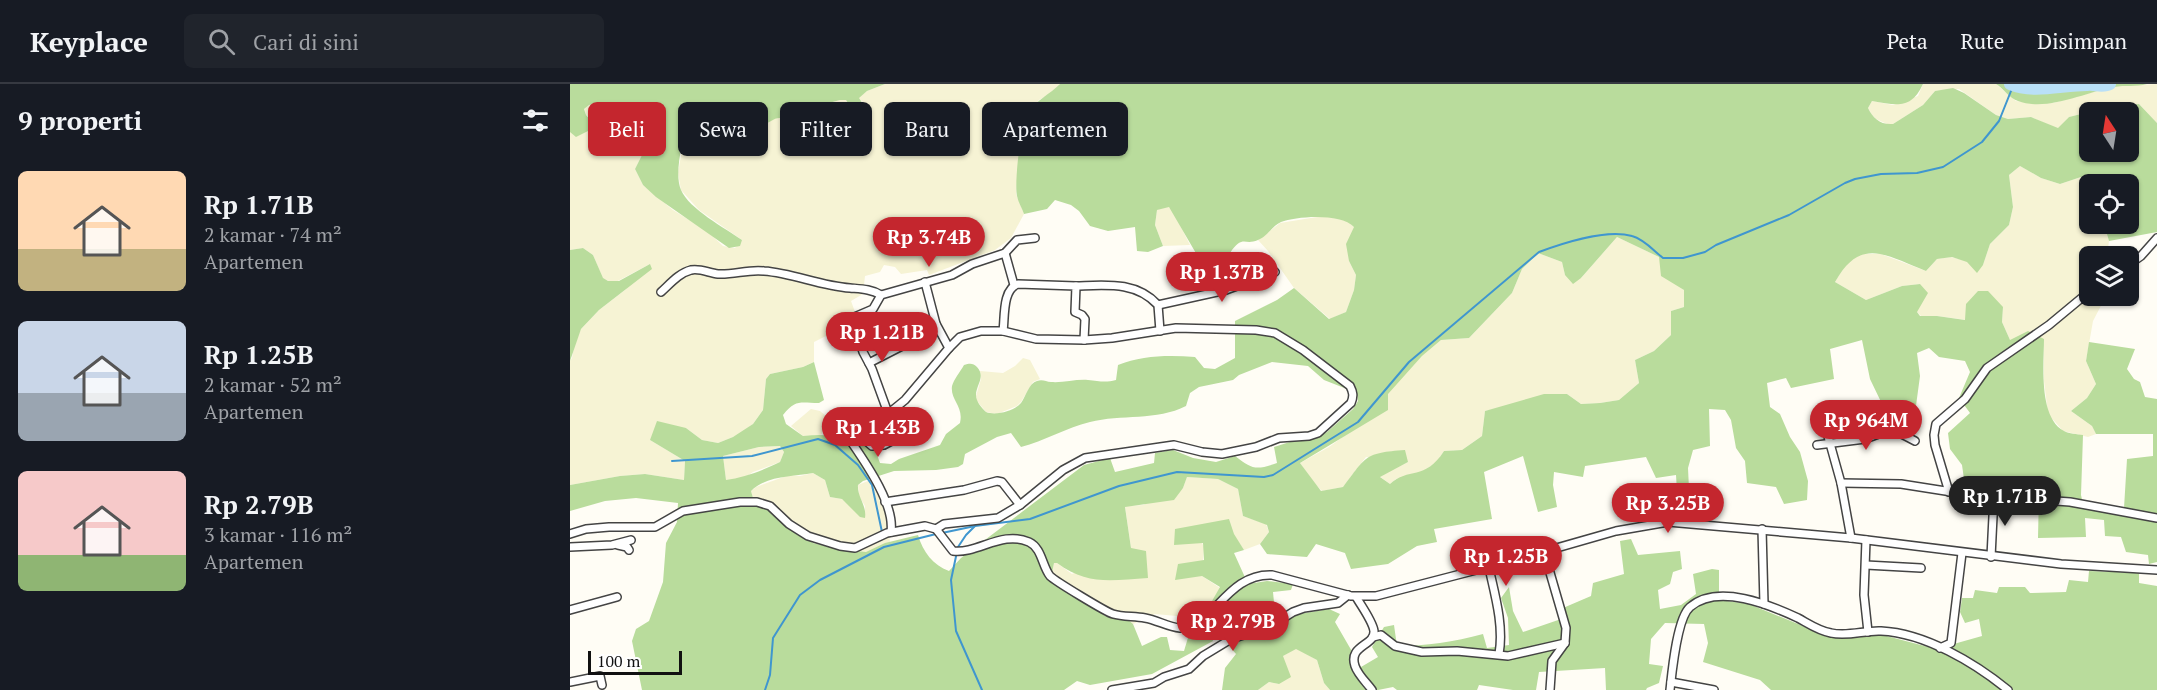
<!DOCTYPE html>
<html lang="id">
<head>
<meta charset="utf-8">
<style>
  body { margin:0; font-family:"PT Serif",serif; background:#20242c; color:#f1f3f6; height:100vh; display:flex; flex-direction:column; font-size:22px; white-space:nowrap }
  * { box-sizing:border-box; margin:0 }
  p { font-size:20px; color:#9ea1a6 }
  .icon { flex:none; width:33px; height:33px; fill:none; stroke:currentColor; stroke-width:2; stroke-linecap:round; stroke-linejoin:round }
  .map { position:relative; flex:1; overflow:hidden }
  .side { display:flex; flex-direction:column; background:#171b24; width:570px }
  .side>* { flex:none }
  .top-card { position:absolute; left:18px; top:18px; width:570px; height:54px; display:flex; gap:12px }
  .needle { width:39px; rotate:348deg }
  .fabs { position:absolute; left:1509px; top:18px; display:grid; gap:12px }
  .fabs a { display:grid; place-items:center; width:60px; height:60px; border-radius:9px; background:#171b24; box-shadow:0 2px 4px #0004; font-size:30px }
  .scale { position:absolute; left:18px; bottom:15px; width:94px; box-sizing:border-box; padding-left:6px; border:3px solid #111; border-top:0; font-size:16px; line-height:21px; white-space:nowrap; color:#111; -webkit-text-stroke:4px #fff; paint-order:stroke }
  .price { position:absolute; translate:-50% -51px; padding:0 14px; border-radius:21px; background:#c4262e; color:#fff; font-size:20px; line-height:39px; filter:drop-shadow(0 2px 3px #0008) }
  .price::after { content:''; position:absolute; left:50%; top:36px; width:18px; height:14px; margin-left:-9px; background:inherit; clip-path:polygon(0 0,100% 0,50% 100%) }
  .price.on { background:#222; color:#fff }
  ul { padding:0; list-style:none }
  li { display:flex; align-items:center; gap:18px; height:150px; padding:0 18px }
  li span { display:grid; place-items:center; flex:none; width:168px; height:120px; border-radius:9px; color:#555 }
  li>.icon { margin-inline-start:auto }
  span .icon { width:72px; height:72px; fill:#fffc; stroke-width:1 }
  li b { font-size:26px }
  h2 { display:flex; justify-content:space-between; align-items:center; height:72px; padding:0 18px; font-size:26px }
  .pill { padding:0 21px; border-radius:9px; background:#171b24; box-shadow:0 2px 4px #0004; font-size:21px; line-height:54px }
  .pill.on { background:#c4262e; color:#fff }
  header { display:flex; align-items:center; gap:36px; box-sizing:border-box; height:84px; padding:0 30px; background:#171b24; border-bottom:2px solid #363941 }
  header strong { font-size:28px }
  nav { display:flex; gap:33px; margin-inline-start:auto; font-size:21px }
  .search { width:420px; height:54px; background:#20242c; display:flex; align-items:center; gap:15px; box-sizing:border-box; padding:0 21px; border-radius:9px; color:#9ea1a6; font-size:22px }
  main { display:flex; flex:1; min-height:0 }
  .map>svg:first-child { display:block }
  .farmland { fill:#f6f3d4 }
  .forest { fill:#b9dc9c; fill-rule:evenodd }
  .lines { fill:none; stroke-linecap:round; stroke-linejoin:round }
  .stream { stroke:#3f96cf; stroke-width:2 }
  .river { stroke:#b9e0f7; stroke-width:12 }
  .minor-casing { stroke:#444; stroke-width:10 }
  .minor { stroke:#fff; stroke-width:7 }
</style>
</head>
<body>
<header>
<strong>Keyplace</strong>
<div class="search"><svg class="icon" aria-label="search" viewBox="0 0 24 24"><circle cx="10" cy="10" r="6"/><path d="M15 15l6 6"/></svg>Cari di sini</div>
<nav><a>Peta</a><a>Rute</a><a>Disimpan</a></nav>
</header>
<main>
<section class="side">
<h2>9 properti<svg class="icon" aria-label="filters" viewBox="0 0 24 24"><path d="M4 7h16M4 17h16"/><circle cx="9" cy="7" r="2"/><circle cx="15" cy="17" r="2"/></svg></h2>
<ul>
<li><span style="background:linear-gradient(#ffd9b3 65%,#c2b280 0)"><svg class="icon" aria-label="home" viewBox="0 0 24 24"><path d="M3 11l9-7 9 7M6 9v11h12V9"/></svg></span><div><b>Rp 1.71B</b><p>2 kamar · 74 m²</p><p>Apartemen</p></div></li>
<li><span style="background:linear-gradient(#c9d6e8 60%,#9aa5b1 0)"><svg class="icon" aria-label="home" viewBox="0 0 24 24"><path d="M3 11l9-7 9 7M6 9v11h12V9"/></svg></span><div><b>Rp 1.25B</b><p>2 kamar · 52 m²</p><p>Apartemen</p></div></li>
<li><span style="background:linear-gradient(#f6c9c9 70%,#8fb573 0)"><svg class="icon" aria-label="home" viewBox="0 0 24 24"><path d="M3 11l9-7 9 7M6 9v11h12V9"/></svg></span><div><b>Rp 2.79B</b><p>3 kamar · 116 m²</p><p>Apartemen</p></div></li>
</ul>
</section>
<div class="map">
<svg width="1587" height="606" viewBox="0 0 1587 606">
  <rect width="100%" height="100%" fill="#fffdf5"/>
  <g class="farmland">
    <polygon points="315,0 490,0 480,10 469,16 455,36 449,70 446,110 454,130 441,154 425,166 359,191 357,186 331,190 325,183 314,181 310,188 295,192 293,210 281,217 285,228 278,233 275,240 268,246 244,258 244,278 233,283 200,290 196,295 193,326 183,340 168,351 148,359 132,356 116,344 80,356 115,377 114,396 75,390 50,392 0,401 0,277 2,274 5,257 11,245 29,226 55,206 80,180 44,199 33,195 23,171 13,164 0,166 0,48 20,34 16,31 14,25 18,21 29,18 40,39 55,40 72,45 74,67 65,85 73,101 103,126 137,147 153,162 165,164 172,156 129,126 111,106 108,89 114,53 132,37 138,36 190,41 206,34 212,34 246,42 255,20 270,16 276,16 296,45 302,45 293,18 288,14 297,7"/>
    <polygon points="1353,0 1426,0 1446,17 1464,19 1483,19 1545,2 1587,0 1587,39 1569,20 1531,25 1499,33 1488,45 1461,33 1438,35 1426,31 1389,5 1365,7 1353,21 1323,40 1317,40 1306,35 1302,31 1298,24 1302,17 1323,21 1348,12"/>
    <polygon points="1450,82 1471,94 1490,100 1520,90 1524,100 1520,100 1520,140 1534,140 1539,157 1537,172 1520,172 1520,212 1535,212 1535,214 1523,237 1516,277 1526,300 1517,314 1501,327 1522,342 1526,350 1518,353 1493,347 1478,330 1474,297 1474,255 1440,256 1432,238 1433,223 1396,236 1367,232 1351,232 1347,228 1350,200 1332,202 1296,216 1265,198 1274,182 1289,170 1311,170 1356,187 1367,175 1381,173 1413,181 1420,160 1439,141 1443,123 1439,91"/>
    <polygon points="593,123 599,123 603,127 620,161 593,162 585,141 587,126"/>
    <polygon points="753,132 774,136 779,138 784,143 779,177 786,191 784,206 776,228 760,235 724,204 698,167 688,156 710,139"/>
    <polygon points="1047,153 1089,173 1106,200 1114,206 1114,223 1101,227 1101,251 1084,267 1065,276 1069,299 1049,316 1030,319 1011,320 997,310 915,327 912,352 892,366 874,367 867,378 852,388 826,395 820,400 809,392 838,378 796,373 773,403 752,407 741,396 730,379 759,363 785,344 852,272 871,256 899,254 942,209 952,185 968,169 992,178 995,191 1011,194"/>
    <polygon points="453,274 460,276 470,295 463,298 451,318 447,322 427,330 416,328 407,317 406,312 411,295 410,287 433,289 445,282"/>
    <polygon points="241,325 250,327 256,332 252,338 254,346 251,351 233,352 221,342"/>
    <polygon points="210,362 214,368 210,378 183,388 173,395 156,396 153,372 189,363"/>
    <polygon points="243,389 255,396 260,413 272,415 295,434 295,422 289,412 288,401 310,392 320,458 296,469 267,465 243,459 185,421 181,407 186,403 219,391 230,392"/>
    <polygon points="617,393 648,395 668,405 673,432 696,440 699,448 690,460 674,466 663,450 659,436 636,441 632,459 634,463 632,492 650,504 638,524 619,536 607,532 585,530 563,540 556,535 535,532 511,514 482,489 484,479 487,479 502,490 561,464 555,422 573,421 613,404"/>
    <polygon points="726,564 747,576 754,599 760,606 688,606 699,598 709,600 713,572"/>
  </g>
  <g class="forest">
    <path d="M0,0H315L297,7L289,14L295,23L302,45L296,46L276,16H270L255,20L259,37C246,49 227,34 211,34C204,33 200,39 194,40C184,42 148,38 138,36C125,38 113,53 111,65C109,77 106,94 111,106C119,125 155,144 172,156L170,162L159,164L86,113L73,101L65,85L74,67L72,45L55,40H40L29,18L19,21L14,25L16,31L23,39L22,45L6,53L0,48Z"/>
    <path d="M490,0H1353C1341,26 1327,21 1302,17L1298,24C1303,34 1310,41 1323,40L1353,21L1365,7L1383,4L1394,9L1426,31L1438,35L1461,33L1488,44L1499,33L1531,25L1569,20L1587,39V148L1539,157L1534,140H1558V100H1524L1520,90L1490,100L1471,94L1450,82L1439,91L1443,123L1439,141L1420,160L1413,181L1407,189L1397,178L1382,173L1367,175L1356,187C1315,171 1291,152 1265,198L1296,216L1332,202L1350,200L1358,209L1347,228L1350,232H1367L1395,236L1396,220L1408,207H1418L1433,223L1432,238L1440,256L1458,247L1474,255C1474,280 1468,333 1494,347C1499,350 1507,350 1513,351L1511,411L1513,420L1554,424L1557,375L1583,372V350H1526L1522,342L1501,327L1517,314L1526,300L1516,277L1519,258L1565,265L1557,285L1564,295L1570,298L1575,313L1587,315V478L1579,480L1578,471L1556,468L1551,453L1535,452L1534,436L1515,434L1516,453L1468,454L1469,409L1394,395L1392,381L1380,365L1378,349L1400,329L1389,314L1400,288L1395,277L1369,273L1359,264L1347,269L1350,292L1343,344L1324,339L1313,322L1300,295L1292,256L1260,265L1264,295L1221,304L1216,294L1197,299L1200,323L1210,330L1220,353L1230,368L1238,397L1237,416L1214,420L1206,403L1177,399L1175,377L1166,364L1161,336L1155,326L1139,325L1140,362L1123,366L1118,384L1119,405L1107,407L1106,391L1086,394L1076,373L1015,382L1013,393L984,388L983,401L987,423L968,428L953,372L914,388L922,435L864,445L867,458L847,462L818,480L781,485L775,469L746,460L737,473L697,470L690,460L699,448L697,441L673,432L668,405L648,395L617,393L613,404L604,416L555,423L561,464L576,467L578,494C542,496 518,502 487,479H484L482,489L511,514L535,532L557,535L563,540L572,562L591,553H597L600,566L614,567L620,547L640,539L643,557L582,590L520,601L507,597L494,606H72L62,557L66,545L79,537L93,498L96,459L107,438L108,419L66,414L35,417L0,427V401L50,392L75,390L114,396L115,377L80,356L87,337L116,344L132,356L148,359L163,353L183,340L193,326L196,295L200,290L233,283L244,278L254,316L249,319C230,319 226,315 213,331L216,340L233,352C261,349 282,353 306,368L310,379L321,380L329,375L370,361L376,350L390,339C394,322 380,316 382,302C384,295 390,288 394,281C400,279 403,279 407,283C416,293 406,301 406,311C406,318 412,324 416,328C426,332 444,327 451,319C456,312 459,299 467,297C473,295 476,298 481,298C493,299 506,295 518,296C529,297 535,299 546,296L548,281C572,271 600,271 625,273L634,284L645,285L665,274V237L707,216L724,204L759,235L776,228L784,206L786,191L779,177L776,160L784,143C771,129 727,132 711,138C702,142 697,153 688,156C674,162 673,150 660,169L627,171L599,123L587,126L585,141L593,162L578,168L567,167L565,143L538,147L520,142L509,127L501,121L485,116L477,125L454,130C452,124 448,118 447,112C444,99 451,39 458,28C467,16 480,10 490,0ZM1520,28H1558V68H1520ZM1047,153L1089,173L1091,192L1114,206V223L1101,227V251L1084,267L1065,276L1069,299L1049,316L1030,319L1011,320L997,310H974L915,327L912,352L892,366L874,367C855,397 838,383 820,400L810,393L838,378L835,366C794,369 797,372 773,403L751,407L730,379L818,326V310L852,272L871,256L899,254L942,209L952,185L968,169L992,178L995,191L1003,200L1011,194ZM702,278L738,282L754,296L787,309L788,317L783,325L757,348L745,355L723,357L704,363L707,379C686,386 683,386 665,372L646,378L623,374L603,366L585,369L584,379L545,388L540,374L514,381L391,474L379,487C363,481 353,468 348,451L315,459L296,468L267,465L243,459L216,441L199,424L185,421L181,407C197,391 223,393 243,389L255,396L260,413L272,415L290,433L295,434C297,421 287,413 288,401L293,397L324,387L366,386L388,383L393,380L395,370L427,353L441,349L451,363C474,357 496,344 520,338C551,330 587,337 616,322L620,309L629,303L663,296L669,291ZM210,362L214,368L210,378C194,386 173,394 156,396L153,372L189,363Z"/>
    <path d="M1426,0H1577C1566,3 1555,1 1544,3C1516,8 1477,28 1448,17C1440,15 1433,4 1426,0Z"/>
    <polygon points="13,164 23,171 33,194 38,197 49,197 80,180 82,185 29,226 11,245 0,277 0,166"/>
    <path d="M659,435L664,450L674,466L664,469L678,500L697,497L723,500L721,506L703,508L705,529L729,530L759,525L770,530L765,538L791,583L808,573L802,563L814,543L824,541L827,562C856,562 884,558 913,550L917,564L939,561L938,534L931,514L939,503L943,527L953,548L994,534L993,524L1021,512L1023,499L1054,490L1050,457L1061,455L1068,471L1110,467L1112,485L1103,488L1100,500L1088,506L1090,525L1111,521L1126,510L1123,490L1142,485L1149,486V516L1179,520L1250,549L1286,554L1309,550L1366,565L1412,552L1409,535L1395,539L1390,528L1392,514H1403L1405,506L1427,509L1429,503H1455L1460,509L1496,508L1499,496L1518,498L1519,487L1569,489V499L1587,502V606H1201L1190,596L1133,578L1138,559L1134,540L1095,539L1081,555L1079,580L1093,582L1089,599L1077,604L1076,606H1036L1035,584L969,588L966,606H943L909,601L907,606H827L823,603L808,606H760L754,599L747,576L726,565L713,572L721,593L709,600L699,598L688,606H652L655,584L666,570L659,562L667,556C663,541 650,532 638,524L650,503L632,492L605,496L608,480L634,476L633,459L604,461L605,445Z"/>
  </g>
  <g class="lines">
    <g class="stream">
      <polyline points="102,377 182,372 248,355 265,361 288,381 302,401 312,448"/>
      <polyline points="372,449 405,442"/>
      <polyline points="195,606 200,591 203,554 230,511 250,496 314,463 366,450"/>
      <path d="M412,606L386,547L381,496L388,463L396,451L405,442L460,435L549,402L607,388L694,393L703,391L788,338L839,278L969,168C993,159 1037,145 1062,152C1074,155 1084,167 1093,174H1113L1135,168L1146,161L1219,131L1275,99L1285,95L1311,90L1347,89L1373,83L1412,58L1429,37L1443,2"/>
    </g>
    <path class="river" d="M1440,0C1463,10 1492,1 1517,1C1525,0 1533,4 1540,0"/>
    <g class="minor-casing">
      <g id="minor">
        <polyline points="435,169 444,201"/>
        <polyline points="1558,181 1571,172 1587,154"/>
        <polyline points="355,198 366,240 379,264"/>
        <path d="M506,202C536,201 566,197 588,221L590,247"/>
        <path d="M91,208C100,200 109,189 121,186C130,184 139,189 148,190C164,191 178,185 194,187C223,189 250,202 280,204C291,205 301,205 311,211"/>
        <polyline points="588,221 656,206 705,188"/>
        <path d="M433,247C435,234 432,205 448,200L506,202L505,228L512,231L515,235L514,256"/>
        <polyline points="299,279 336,260 366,240"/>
        <polyline points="318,329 302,285 293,268 282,234 303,225 311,211 382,191 402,180 435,169 447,156 465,154"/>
        <polyline points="1254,338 1271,399 1281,454"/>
        <polyline points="290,345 294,355 302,362 314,361 342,346"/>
        <polyline points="1247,361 1295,355 1322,345 1345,357"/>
        <polyline points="1271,399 1331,400 1401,411 1500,418 1587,434"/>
        <polyline points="1379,408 1365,361 1364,351 1366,340 1395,315 1417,284 1479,241 1520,207"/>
        <polyline points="315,418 394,406 427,397 432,398 450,421"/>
        <polyline points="1192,445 1194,520"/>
        <path d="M321,448C325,420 295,378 280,356V352L324,325L335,316L379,264L390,253L411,247H433L466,255L514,256L542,254L606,244L686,246L705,249L733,266L780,302C783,308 784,312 781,319L748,349L739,352L709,354L686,363L652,370L632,368L604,361L515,374L493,386L450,421L428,434L374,440L366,445"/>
        <path d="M0,450L16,445L39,443H85L113,427L170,418H187L200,422L219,440L238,452L270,462L285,464L317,449L355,442L366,445L383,467C408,470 432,446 459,458C472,464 472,482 480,492C485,497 536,528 543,530C553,533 564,532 575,534C587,536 598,543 610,544C643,545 656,489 702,491L781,512H806L941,477L1046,447L1098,438L1281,454L1491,480L1587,486"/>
        <polyline points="1296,456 1294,511 1298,548"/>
        <polyline points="48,461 57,463 59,466"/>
        <polyline points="0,463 42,461 61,456"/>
        <polyline points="974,468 996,544 995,559 982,577 980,606"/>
        <polyline points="1421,473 1424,412"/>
        <polyline points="1296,481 1351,484"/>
        <path d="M919,484C925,511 934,542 929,570"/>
        <path d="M786,513C791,521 803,538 804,547C805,562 778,561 785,582C788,591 797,599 802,606"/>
        <polyline points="0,526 47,513"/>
        <polyline points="803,553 811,551 825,562 852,568 887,567 938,572 995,559"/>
        <polyline points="1370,564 1381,559 1392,469"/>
        <polyline points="0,598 30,592 32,601"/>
        <polyline points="1101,598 1144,606"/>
        <polyline points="542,606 584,599 594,593 619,585 633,572 661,555 699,543 723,528 734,524 768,519 778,511"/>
        <path d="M1100,606C1102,588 1107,534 1120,523C1148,499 1200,521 1228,534C1239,540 1249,547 1261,549C1278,553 1295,546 1311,547C1355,549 1405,579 1438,606"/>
      </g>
    </g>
    <use href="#minor" class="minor"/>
  </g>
</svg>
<div class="fabs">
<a><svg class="needle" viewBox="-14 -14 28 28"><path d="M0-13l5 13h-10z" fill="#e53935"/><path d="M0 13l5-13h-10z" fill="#9ea1a6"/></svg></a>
<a><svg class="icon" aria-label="locate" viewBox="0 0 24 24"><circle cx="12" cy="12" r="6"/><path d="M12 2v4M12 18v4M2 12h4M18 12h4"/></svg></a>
<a><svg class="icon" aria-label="layers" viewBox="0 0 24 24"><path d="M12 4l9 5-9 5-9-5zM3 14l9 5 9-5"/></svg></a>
</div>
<div class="scale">100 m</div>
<b class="price" style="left:359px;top:184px">Rp 3.74B</b>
<b class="price" style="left:652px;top:219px">Rp 1.37B</b>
<b class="price" style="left:312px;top:279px">Rp 1.21B</b>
<b class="price" style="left:1296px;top:367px">Rp 964M</b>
<b class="price" style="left:308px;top:374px">Rp 1.43B</b>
<b class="price on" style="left:1435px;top:443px">Rp 1.71B</b>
<b class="price" style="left:1098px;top:450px">Rp 3.25B</b>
<b class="price" style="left:936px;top:503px">Rp 1.25B</b>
<b class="price" style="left:663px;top:568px">Rp 2.79B</b>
<div class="top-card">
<a class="pill on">Beli</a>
<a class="pill">Sewa</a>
<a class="pill">Filter</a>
<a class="pill">Baru</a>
<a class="pill">Apartemen</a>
</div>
</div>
</main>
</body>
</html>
